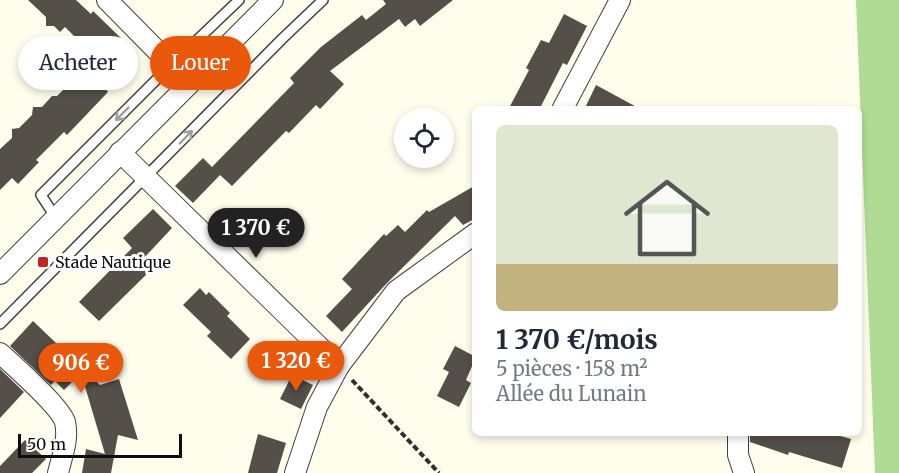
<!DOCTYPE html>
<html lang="fr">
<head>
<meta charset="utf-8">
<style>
  body { margin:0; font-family:Merriweather,serif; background:#f6f6f7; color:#1f2937; height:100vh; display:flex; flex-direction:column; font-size:22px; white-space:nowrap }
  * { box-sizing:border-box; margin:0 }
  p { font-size:20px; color:#747a83 }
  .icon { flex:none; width:33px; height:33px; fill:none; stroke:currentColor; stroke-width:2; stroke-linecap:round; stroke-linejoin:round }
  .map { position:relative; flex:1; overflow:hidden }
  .panel { position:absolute; left:472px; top:106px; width:390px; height:330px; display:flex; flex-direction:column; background:#fff; border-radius:9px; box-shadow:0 3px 9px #0003 }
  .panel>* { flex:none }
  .guide { position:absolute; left:18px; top:36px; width:364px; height:54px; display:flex; gap:12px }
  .controls { position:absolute; left:394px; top:108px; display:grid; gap:12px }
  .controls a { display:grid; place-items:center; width:60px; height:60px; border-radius:50%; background:#fff; box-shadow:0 3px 9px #0003; font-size:30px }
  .scale { position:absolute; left:18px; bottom:15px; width:164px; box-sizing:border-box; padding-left:6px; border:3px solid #0d0d0d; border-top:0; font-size:16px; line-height:21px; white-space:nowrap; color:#0d0d0d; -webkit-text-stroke:4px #fff; paint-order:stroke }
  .price { position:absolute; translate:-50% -51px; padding:0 14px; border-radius:21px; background:#ea580c; color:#fff; font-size:20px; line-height:39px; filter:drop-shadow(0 2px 3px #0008) }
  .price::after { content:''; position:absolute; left:50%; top:36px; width:18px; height:14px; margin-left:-9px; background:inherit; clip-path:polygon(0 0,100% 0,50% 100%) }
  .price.selected { background:#222; color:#fff }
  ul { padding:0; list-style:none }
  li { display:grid; align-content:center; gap:12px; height:318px; padding:0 24px }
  li span { display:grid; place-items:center; height:186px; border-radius:9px; color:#555 }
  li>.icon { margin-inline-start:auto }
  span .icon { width:108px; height:108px; fill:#fffc; stroke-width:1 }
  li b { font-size:26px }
  .tag { padding:0 21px; border-radius:27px; background:#fff; box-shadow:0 3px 9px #0003; font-size:21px; line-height:54px }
  .tag.selected { background:#ea580c; color:#fff }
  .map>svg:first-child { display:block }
  .forest { fill:#b0db95 }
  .building { fill:#554f49 }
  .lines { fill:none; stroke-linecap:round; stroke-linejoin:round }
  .service-casing { stroke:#404040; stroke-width:12 }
  .minor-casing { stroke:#404040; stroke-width:22 }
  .path { stroke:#2f2f2f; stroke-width:4; stroke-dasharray:6 3; stroke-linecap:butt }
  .service { stroke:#fff; stroke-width:9 }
  .minor { stroke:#fff; stroke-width:20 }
  .oneway { stroke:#9e9e9e }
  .poi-dot { fill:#bf2523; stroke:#fff; stroke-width:2 }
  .labels { text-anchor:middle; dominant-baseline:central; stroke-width:6; stroke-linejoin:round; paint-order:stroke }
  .poi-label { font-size:16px; fill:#0d0d0d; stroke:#fff; text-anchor:start }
</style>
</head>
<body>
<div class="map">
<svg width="899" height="473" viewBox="0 0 899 473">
  <rect width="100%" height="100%" fill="#fffdec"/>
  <polygon class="forest" points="856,0 899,0 899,473 875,473"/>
  <g class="building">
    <polygon points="28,0 76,0 91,14 93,11 125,42 106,62 119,76 106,89 108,92 67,135 64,132 36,160 39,162 18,184 12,178 0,190 0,149 12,138 12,129 19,128 32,115 33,107 42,107 52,96 57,96 70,83 70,78 81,67 80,61 90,52 65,27 60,32 54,26 46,26 46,17"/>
    <polygon points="383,0 453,0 420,26 415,19 405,27 399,19 330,71 344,84 320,109 316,105 289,133 286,131 232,186 220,175 193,203 175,186 203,158 212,167 294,83 290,78 321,47 362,15 366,20 386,4"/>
    <polygon points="564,14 587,26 567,65 563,63 539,110 508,110 529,70 526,68 541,40 549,43"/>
    <polygon points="596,85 642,110 584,110"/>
    <polygon points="476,185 476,218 463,225 455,216 387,283 342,332 326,316 352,289 342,279 384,234 386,236 398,225 405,232 427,210 429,212"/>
    <polygon points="153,209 172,228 143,259 153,268 99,321 79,302 132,248 123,238"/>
    <polygon points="200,288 206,295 209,292 230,313 227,316 250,339 231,359 207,336 211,332 183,305"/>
    <polygon points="33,321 100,385 119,379 138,440 118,435 111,473 82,473 86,449 105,454 81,373 64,390 55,381 51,385 10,346"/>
    <polygon points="455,346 476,357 466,380 471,383 459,407 437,396 449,372 443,369"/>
    <polygon points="0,369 24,392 0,418"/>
    <polygon points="292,375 313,385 301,409 280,399"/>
    <polygon points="258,434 286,443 277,473 248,473"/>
    <polygon points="750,434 833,434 851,439 842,468 789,452 788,455 750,442"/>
    <polygon points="25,440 46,459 32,473 0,473 0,466"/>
  </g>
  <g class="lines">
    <g class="service-casing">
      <g id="service">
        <polyline points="56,218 41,195 171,65 239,0"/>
        <polyline points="0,324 282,39 323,0"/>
      </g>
    </g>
    <g class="minor-casing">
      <g id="minor">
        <polyline points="107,0 171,65"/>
        <polyline points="562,110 620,0"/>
        <polyline points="120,152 339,366"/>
        <polyline points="0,274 273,0"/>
        <path d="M0,353C14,366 60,406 65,422C69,439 62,456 58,473"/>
        <polyline points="738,434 738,455 744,473"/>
        <polyline points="295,473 317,407 339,366 396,291 476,233"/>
      </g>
    </g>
    <polyline class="path" points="352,380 439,473"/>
    <use href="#service" class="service"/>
    <use href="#minor" class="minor"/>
  </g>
  <defs><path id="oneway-shaft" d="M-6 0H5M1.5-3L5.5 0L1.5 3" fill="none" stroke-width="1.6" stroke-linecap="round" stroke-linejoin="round" transform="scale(1.5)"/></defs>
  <g class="oneway">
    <use href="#oneway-shaft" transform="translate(122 114) rotate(135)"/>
    <use href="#oneway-shaft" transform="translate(186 137) rotate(-46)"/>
  </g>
  <rect class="poi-dot" x="37" y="256" width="12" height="12" rx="3"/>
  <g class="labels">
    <g class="poi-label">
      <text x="55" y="262">Stade Nautique</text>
    </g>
  </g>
</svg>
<div class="controls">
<a><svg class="icon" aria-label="locate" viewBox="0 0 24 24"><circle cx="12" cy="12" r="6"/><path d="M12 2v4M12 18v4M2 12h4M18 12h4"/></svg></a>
</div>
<div class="scale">50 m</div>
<b class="price selected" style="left:256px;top:259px">1 370 €</b>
<b class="price" style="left:296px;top:392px">1 320 €</b>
<b class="price" style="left:81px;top:394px">906 €</b>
<div class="guide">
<a class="tag">Acheter</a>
<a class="tag selected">Louer</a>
</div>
<section class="panel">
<ul>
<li><span style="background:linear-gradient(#dfe7d0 75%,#c2b280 0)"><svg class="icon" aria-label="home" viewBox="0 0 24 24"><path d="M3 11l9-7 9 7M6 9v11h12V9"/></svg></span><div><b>1 370 €/mois</b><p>5 pièces · 158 m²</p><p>Allée du Lunain</p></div></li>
</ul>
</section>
</div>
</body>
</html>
